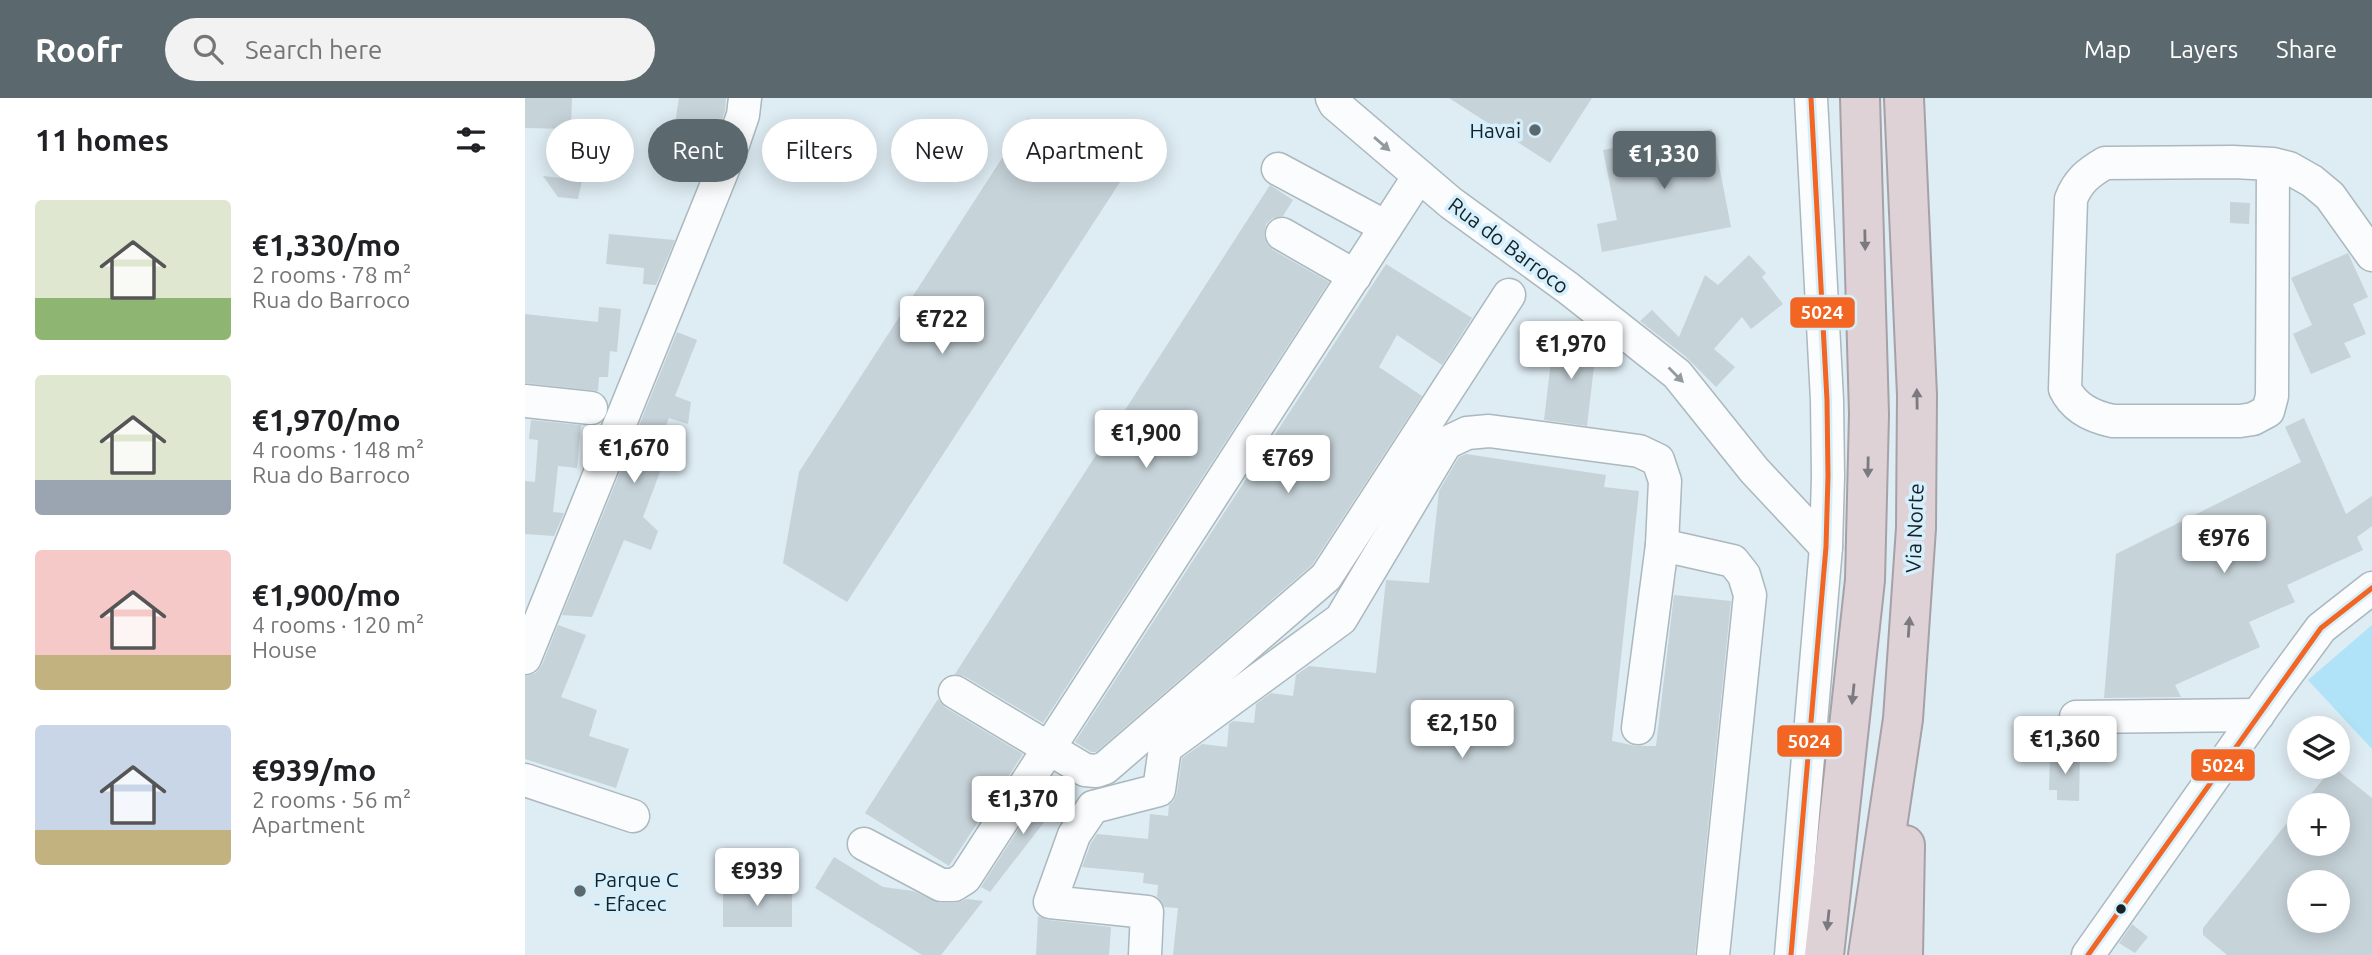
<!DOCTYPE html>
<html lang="en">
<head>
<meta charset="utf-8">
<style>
  body { margin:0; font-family:Ubuntu,sans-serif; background:#f2f2f2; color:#202124; height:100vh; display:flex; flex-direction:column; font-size:26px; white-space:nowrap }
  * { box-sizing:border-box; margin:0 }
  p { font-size:23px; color:#757577 }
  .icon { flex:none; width:38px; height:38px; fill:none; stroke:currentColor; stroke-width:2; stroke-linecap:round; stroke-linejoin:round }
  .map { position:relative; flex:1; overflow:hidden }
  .sheet { display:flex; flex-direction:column; background:#fff; width:525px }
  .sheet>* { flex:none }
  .hud { position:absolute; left:21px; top:21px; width:665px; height:63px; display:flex; gap:14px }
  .buttons { position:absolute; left:1762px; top:618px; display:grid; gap:14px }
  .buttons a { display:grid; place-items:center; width:63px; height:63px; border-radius:50%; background:#fff; box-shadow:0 4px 18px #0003; font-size:35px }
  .price { position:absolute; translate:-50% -60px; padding:0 16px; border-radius:7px; background:#fff; color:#222; font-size:23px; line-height:46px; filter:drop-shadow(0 2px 4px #0008) }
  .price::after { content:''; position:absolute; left:50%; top:42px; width:21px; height:16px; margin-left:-10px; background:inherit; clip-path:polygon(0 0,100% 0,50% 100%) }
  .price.on { background:#5b696e; color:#fff }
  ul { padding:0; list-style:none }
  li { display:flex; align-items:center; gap:21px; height:175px; padding:0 35px }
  li span { display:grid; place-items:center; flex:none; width:196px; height:140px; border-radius:7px; color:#555 }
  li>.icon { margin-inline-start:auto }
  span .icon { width:84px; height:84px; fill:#fffc; stroke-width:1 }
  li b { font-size:30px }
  h2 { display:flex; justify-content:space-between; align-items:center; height:84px; padding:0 35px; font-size:30px }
  .chip { padding:0 24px; border-radius:32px; background:#fff; box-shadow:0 4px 18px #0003; font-size:24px; line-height:63px }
  .chip.on { background:#5b696e; color:#fff }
  header { display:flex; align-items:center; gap:42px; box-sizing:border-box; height:98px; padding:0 35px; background:#5b696e; color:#fff }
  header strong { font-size:33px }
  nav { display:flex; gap:38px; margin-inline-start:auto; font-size:24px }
  .search { width:490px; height:63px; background:#f2f2f2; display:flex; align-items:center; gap:18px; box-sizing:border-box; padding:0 24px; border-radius:38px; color:#757577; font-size:26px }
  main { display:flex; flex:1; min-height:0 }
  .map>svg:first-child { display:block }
  .green { fill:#b0e3f8 }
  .building { fill:#c6d3d9; fill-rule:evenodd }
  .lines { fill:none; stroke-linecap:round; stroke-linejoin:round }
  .minor-casing { stroke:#abb8be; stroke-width:35 }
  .highway-casing { stroke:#a6a0a7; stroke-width:42 }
  .minor { stroke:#fafcfd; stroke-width:32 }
  .highway { stroke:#ded2d7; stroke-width:38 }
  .bus-1-casing { stroke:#d5f0fc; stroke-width:10 }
  .bus-1 { stroke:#f26522; stroke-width:5 }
  .oneway { fill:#939a9d }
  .oneway2 { fill:#7a7a7f }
  .poi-dot { fill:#5b696e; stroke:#d5f0fc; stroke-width:2.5 }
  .bus-dot { fill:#152227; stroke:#d5f0fc; stroke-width:2.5 }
  .labels { text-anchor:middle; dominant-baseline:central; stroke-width:7; stroke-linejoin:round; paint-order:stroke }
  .poi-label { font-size:21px; fill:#152227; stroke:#d5f0fc; text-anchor:end }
  .street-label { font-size:21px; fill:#152227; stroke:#d5f0fc }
  .line-badge { stroke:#d5f0fc; stroke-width:2.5 }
  .badge-label { font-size:19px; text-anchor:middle; font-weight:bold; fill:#fff }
</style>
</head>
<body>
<header>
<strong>Roofr</strong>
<div class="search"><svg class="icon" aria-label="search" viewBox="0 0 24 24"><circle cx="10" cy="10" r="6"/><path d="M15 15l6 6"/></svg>Search here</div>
<nav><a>Map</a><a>Layers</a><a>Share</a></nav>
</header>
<main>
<section class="sheet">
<h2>11 homes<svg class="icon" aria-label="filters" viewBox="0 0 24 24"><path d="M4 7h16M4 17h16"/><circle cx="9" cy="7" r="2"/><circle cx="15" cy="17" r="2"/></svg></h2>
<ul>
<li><span style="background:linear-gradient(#dfe7d0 70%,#8fb573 0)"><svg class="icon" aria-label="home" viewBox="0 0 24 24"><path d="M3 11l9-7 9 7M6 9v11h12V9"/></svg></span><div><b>€1,330/mo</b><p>2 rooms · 78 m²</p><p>Rua do Barroco</p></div></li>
<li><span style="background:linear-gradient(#dfe7d0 75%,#9aa5b1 0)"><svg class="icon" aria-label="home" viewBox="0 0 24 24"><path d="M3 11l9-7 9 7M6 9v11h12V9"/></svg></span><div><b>€1,970/mo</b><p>4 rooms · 148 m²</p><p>Rua do Barroco</p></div></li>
<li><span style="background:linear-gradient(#f6c9c9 75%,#c2b280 0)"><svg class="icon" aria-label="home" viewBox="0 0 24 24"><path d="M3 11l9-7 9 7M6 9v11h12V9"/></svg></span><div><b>€1,900/mo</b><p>4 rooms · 120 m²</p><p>House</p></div></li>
<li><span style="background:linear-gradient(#c9d6e8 75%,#c2b280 0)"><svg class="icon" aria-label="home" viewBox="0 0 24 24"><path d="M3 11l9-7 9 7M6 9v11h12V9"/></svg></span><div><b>€939/mo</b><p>2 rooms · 56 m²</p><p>Apartment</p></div></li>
</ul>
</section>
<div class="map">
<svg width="1847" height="857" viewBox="0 0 1847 857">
  <rect width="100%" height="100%" fill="#deecf3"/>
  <polygon class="green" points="1847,527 1847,651 1783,582"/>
  <g class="building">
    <polygon points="0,0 47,0 46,31 0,30"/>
    <polygon points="154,0 201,0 200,13 191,39 188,38 173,70 137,53 150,25"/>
    <polygon points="924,0 1067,0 1025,65"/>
    <polygon points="503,20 597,81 322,504 258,465 274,374"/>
    <polygon points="1187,31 1206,129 1077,154 1072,126 1092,122 1078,52"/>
    <polygon points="18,78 57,82 53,101 33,99"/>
    <polygon points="745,87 768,102 758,118 748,120 741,126 739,137 742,146 748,152 804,184 518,625 439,578 430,576"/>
    <polygon points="1705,104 1725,105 1724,126 1705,125"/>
    <polygon points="84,136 150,142 131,187 118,186 119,170 81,166"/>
    <polygon points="1823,155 1843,199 1828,206 1841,236 1819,245 1826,259 1786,276 1768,236 1787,227 1766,180"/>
    <polygon points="1224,157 1241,175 1237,179 1258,206 1226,231 1217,219 1189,251 1210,269 1191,289 1160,258 1115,223 1127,212 1154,239 1180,177 1193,187"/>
    <polygon points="861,166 947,220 917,267 872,237 854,269 897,298 787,467 571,654 566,654 550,644"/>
    <polygon points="74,209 96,211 92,254 85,253 83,279 74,279 73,293 0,285 0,216 73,224"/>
    <polygon points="152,234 172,242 150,298 166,304 163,326 144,320 127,362 138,366 118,419 133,433 126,452 99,442 67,519 37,517"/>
    <polygon points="1029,238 1072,243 1062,328 1019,322"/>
    <polygon points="1779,320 1821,416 1847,398 1847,428 1832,439 1838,452 1762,487 1770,504 1724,524 1735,549 1650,587 1656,599 1579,600 1591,456 1776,364 1760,329"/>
    <polygon points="6,322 56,327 52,370 33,368 28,414 39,415 29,438 0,436 0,383 10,384 13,342 4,341"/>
    <polygon points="941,356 1081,377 1079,389 1114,393 1087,643 1111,648 1131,648 1149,497 1206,503 1170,857 648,857 653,810 639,809 632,799 633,787 618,785 619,775 557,769 566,745 572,736 623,741 625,716 643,718 644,707 648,704 652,695 657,660 677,646 702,649 704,626 708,623 729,625 731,606 746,595 768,598 771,577 784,568 851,575 861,482 904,485 914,393 934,359"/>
    <polygon points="33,527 61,537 36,599 72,612 64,638 104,651 91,690 0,661 0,578 11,575 17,567"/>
    <polygon points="413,601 421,610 498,656 424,768 340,715"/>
    <polygon points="1525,656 1555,657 1554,703 1532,702 1532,692 1524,692"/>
    <path d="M1808,669L1847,700V857H1702L1678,837V830L1774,710V746H1813V707H1777ZM1774,784H1813V822H1774Z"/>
    <polygon points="520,690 537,701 465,794 456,789"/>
    <polygon points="309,759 358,789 388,793 415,805 430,805 442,801 458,803 416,857 397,857 290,790"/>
    <rect x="198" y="790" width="69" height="39"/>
    <polygon points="513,818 523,822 586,829 584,857 511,857"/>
    <polygon points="1607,826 1623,839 1610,855 1594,845"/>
  </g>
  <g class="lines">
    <g class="minor-casing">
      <g id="minor">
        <polyline points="807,0 810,6 926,105 1043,190 1152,276 1229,372 1301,449"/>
        <path d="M1748,66L1747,298L1743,313L1728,321L1715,323H1588C1568,319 1549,310 1540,291L1546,101C1553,83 1563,75 1580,65L1708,64L1748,66L1764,70L1787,83L1805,98L1847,157"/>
        <polyline points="753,71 861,129"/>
        <polyline points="757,136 830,178"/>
        <polyline points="0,303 66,310"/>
        <polyline points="0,560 207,49 218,17 220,0"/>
        <polyline points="430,594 560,672 571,673 580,670 801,479 984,197"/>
        <polyline points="1551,619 1733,617"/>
        <polyline points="1113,630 1137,447 1208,463 1219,477 1225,497 1188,857"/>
        <polyline points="0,682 108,718"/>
        <polyline points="339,746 416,787 429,787 440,780 894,78"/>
        <polyline points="620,857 622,814 525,804 549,737 568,709 634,692 640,650 816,521 921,345 942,335 964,333 1114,353 1133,362 1140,383 1137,447"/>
        <polyline points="1266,857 1301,449 1303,378 1302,302 1286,0"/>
        <polyline points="1563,857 1751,591 1796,530 1847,490"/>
      </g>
    </g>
    <g class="highway-casing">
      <g id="highway">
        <polyline points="1299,857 1340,482 1344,316 1335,0"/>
        <polyline points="1343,857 1378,621 1391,430 1392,297 1379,0"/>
        <polyline points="1378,857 1380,747"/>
      </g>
    </g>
    <use href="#minor" class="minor"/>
    <use href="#highway" class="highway"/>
    <g class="bus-1-casing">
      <g id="bus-1">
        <polyline points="1266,857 1301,449 1303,378 1302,302 1286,0"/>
        <polyline points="1563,857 1796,530 1847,490"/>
      </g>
    </g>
    <use href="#bus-1" class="bus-1"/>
  </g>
  <defs><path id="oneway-solid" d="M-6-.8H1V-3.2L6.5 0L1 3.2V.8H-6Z" transform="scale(1.75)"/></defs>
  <g class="oneway">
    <use href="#oneway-solid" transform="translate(857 46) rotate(41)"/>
    <use href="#oneway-solid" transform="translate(1151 277) rotate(45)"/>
  </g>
  <g class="oneway2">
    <use href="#oneway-solid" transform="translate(1340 142) rotate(89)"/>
    <use href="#oneway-solid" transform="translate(1392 301) rotate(-91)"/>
    <use href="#oneway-solid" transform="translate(1343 369) rotate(91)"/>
    <use href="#oneway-solid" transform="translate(1384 529) rotate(-86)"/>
    <use href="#oneway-solid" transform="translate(1328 596) rotate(96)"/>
    <use href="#oneway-solid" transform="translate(1303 822) rotate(96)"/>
  </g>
  <g class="poi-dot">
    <circle cx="1010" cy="32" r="7"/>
    <circle cx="55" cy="793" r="7"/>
  </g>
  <circle class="bus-dot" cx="1596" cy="811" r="6"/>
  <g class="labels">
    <g class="poi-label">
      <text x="996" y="32">Havai</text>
      <text x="69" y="781" text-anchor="start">Parque C<tspan x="69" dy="24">- Efacec</tspan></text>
    </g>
    <g class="street-label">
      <text transform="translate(984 147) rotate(37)">Rua do Barroco</text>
      <text transform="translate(1389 430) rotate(-88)">Via Norte</text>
    </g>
  </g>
  <g class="line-badge">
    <rect x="1264" y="198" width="67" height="33" rx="7" fill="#f26522"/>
    <rect x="1251" y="626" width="67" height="34" rx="7" fill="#f26522"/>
    <rect x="1665" y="650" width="66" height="34" rx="7" fill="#f26522"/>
  </g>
  <g class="badge-label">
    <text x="1297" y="221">5024</text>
    <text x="1284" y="650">5024</text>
    <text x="1698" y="674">5024</text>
  </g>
</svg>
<div class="buttons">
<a><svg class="icon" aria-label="layers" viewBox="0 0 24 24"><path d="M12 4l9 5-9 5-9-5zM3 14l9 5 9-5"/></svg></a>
<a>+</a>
<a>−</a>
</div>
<b class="price on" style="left:1139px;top:93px">€1,330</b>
<b class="price" style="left:417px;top:258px">€722</b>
<b class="price" style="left:1046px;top:283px">€1,970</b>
<b class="price" style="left:621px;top:372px">€1,900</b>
<b class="price" style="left:109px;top:387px">€1,670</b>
<b class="price" style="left:763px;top:397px">€769</b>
<b class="price" style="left:1699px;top:477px">€976</b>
<b class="price" style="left:937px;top:662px">€2,150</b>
<b class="price" style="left:1540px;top:678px">€1,360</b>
<b class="price" style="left:498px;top:738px">€1,370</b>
<b class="price" style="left:232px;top:810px">€939</b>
<div class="hud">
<a class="chip">Buy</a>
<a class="chip on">Rent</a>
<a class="chip">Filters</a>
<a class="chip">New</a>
<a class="chip">Apartment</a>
</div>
</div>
</main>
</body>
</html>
